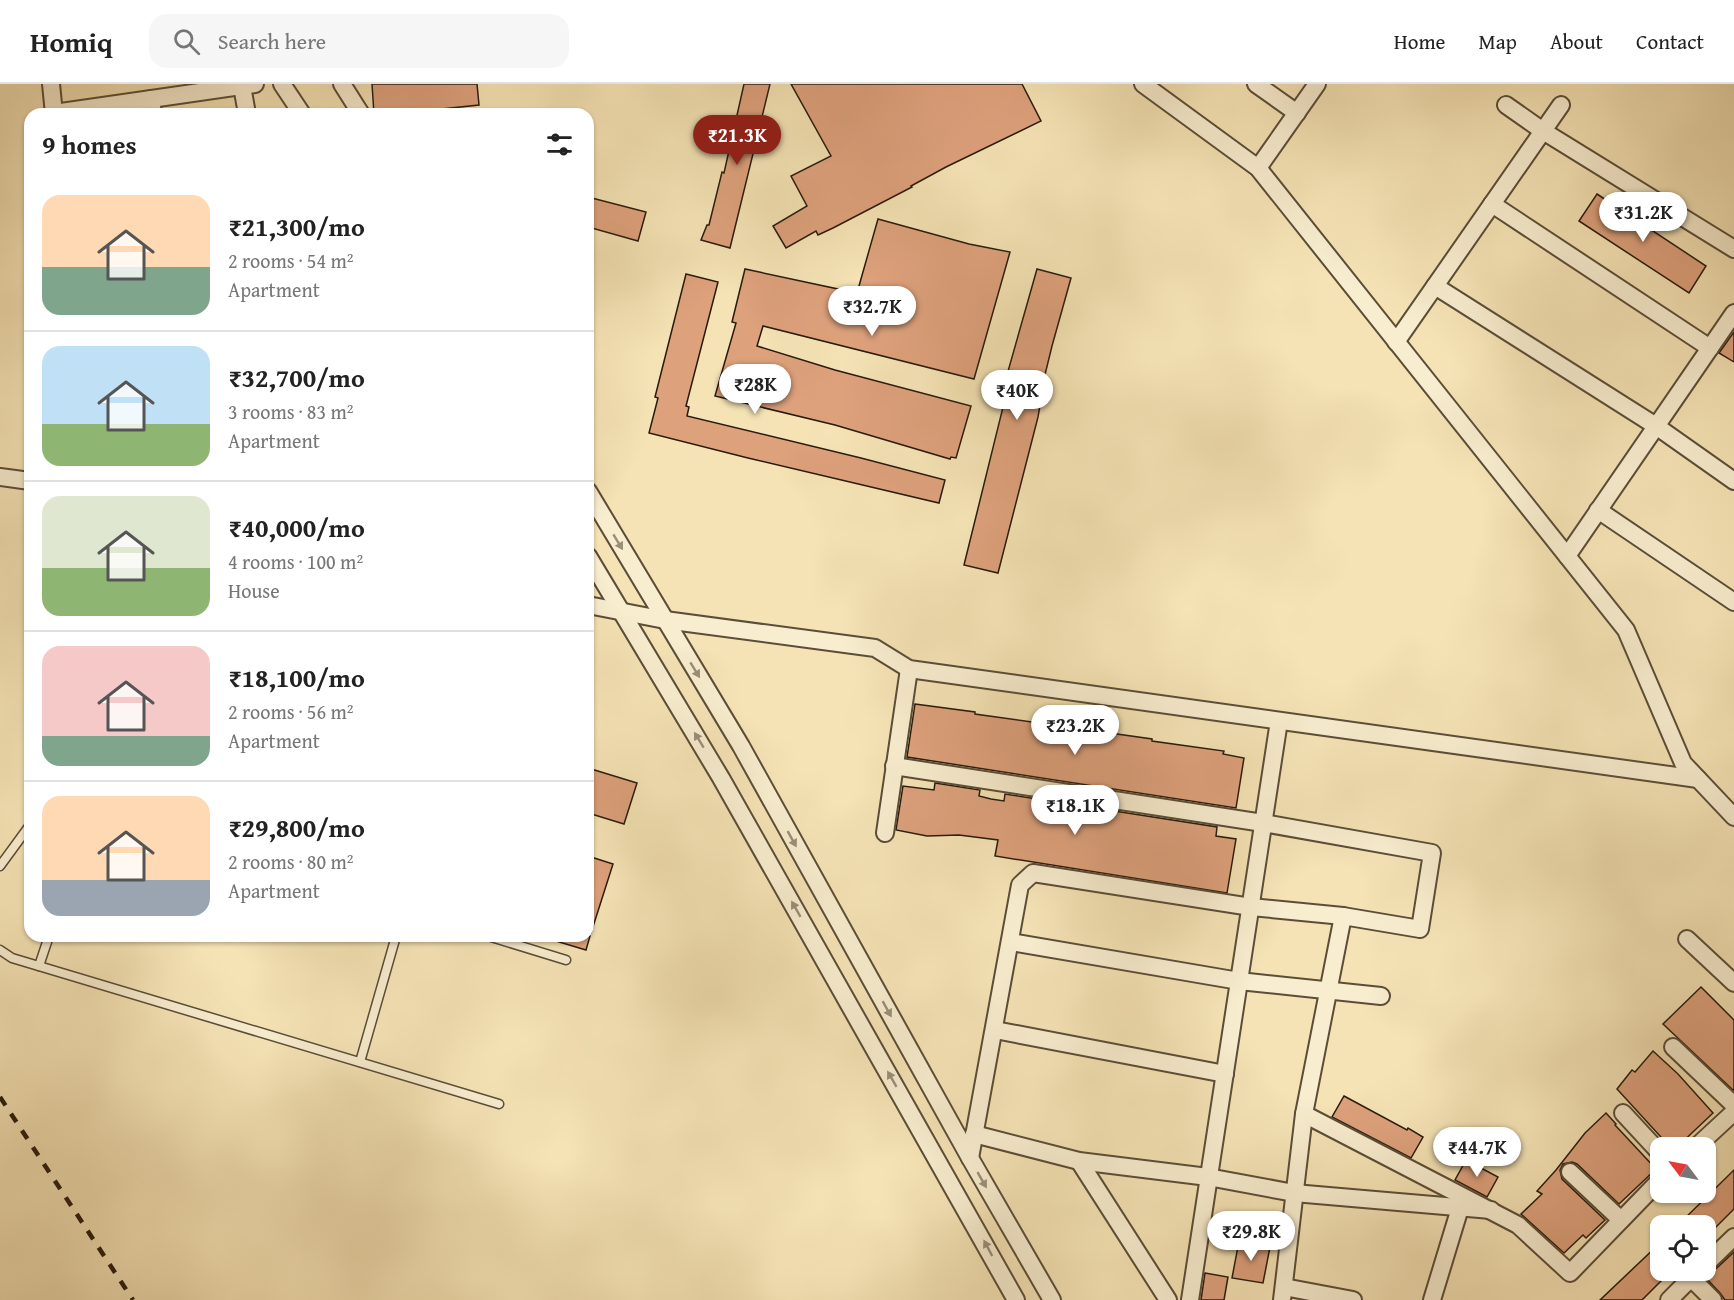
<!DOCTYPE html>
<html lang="en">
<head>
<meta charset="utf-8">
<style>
  body { margin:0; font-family:"Gentium Book Plus",serif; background:#f6f6f6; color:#222; height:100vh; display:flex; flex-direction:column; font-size:22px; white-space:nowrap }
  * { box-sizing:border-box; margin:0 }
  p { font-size:20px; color:#767676 }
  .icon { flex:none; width:33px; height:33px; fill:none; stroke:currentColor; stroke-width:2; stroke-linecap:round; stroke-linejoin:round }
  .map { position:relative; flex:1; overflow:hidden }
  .panel { position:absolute; left:24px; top:24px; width:570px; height:834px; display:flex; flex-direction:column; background:#fff; border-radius:18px; box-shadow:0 2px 4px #0004 }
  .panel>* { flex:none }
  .needle { width:39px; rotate:302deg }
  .buttons { position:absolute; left:1650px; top:1053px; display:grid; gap:12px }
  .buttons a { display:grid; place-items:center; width:66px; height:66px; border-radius:12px; background:#fff; box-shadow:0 2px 4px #0004; font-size:30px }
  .price { position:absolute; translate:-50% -51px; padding:0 14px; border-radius:21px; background:#fff; color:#222; font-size:20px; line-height:39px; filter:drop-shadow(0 2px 3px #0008) }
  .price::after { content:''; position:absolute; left:50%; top:36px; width:18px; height:14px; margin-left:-9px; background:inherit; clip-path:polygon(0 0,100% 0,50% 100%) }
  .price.selected { background:#8f2418; color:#fff }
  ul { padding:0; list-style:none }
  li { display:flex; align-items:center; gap:18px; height:150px; padding:0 18px }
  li+li { border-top:2px solid #e0e0e0 }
  li span { display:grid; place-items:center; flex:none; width:168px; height:120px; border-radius:18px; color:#555 }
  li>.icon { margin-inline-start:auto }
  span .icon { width:72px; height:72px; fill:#fffc; stroke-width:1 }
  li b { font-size:26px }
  h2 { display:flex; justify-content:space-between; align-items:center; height:72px; padding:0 18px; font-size:26px }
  header { display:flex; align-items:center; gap:36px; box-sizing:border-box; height:84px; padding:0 30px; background:#fff; border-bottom:2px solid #e0e0e0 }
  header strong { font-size:28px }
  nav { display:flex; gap:33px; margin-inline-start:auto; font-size:21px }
  .search { width:420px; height:54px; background:#f6f6f6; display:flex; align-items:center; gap:15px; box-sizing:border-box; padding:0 21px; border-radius:18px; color:#767676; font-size:22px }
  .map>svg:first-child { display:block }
  .building { fill:#dda17c; stroke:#281b0d; stroke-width:1.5 }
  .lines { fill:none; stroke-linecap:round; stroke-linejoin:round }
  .lane-casing { stroke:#5b4d37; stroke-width:11 }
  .street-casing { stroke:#5b4d37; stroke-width:20 }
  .lane { stroke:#f8edcf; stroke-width:8 }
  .street { stroke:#f8edcf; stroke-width:16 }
  .rail { stroke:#281b0d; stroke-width:4.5; stroke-dasharray:10 10; stroke-linecap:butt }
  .oneway { fill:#9a8e78 }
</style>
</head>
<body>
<header>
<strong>Homiq</strong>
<div class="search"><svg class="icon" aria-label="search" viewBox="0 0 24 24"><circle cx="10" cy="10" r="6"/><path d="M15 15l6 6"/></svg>Search here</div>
<nav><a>Home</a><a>Map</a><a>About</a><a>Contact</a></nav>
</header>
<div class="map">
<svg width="1734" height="1216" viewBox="0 0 1734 1216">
  <rect width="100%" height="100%" fill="#f5e3b5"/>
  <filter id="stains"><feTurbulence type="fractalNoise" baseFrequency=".00333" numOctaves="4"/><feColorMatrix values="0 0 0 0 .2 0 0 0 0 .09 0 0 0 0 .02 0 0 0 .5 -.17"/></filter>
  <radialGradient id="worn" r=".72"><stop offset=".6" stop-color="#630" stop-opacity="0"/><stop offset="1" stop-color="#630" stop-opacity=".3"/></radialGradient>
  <g class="building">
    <polygon points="372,0 477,0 479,21 394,30 374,30"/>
    <polygon points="744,0 770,0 730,164 701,156 707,141 709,141 722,88 724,89"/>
    <polygon points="791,0 1022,0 1041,37 946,83 911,102 912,103 833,144 818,151 816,147 786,164 773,142 807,122 791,92 831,72"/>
    <polygon points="1597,110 1706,182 1689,209 1579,137"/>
    <polygon points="588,113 646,128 638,157 588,143"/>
    <polygon points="878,135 969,160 1010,168 974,295 763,242 757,262 835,286 971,322 956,374 951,373 950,375 835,341 715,312 736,239 732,238 745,185 857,209"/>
    <polygon points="1037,185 1071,194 1052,262 1039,315 1041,316 1038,333 998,489 964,481 1007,307 1003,305"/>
    <polygon points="686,190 718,198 686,322 689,323 687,332 861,374 945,396 939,419 748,374 649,349 658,314 655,313"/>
    <polygon points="1734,248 1734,278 1719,269"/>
    <polygon points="915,620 975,628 975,630 1152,655 1152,657 1224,667 1223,670 1244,674 1236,724 907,673"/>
    <polygon points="588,684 637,699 624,740 588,729"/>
    <polygon points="935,699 980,706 979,712 991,715 1004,717 1005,710 1217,743 1216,752 1236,755 1227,809 995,772 998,756 959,751 927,752 896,746 903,702 934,706"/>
    <polygon points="588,772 613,780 591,849 588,849"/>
    <polygon points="549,852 590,852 586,866 549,855"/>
    <polygon points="1701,903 1734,936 1734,1007 1663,940"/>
    <polygon points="1653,967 1678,990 1713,1029 1676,1064 1671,1064 1660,1052 1617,1005 1632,986 1635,988"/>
    <polygon points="1344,1012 1407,1046 1408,1044 1423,1053 1411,1074 1332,1033"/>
    <polygon points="1606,1029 1616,1040 1615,1041 1656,1085 1619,1120 1577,1080 1572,1078 1563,1080 1560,1086 1562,1095 1605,1136 1586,1154 1583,1151 1564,1169 1521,1130 1542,1110 1537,1107 1556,1086 1585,1049"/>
    <polygon points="1466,1076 1498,1093 1487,1113 1455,1096"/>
    <polygon points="1734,1086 1734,1125 1706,1153 1706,1142 1677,1142"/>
    <polygon points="1213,1137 1237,1141 1234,1158 1210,1154"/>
    <polygon points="1239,1157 1270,1163 1263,1199 1232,1194"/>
    <polygon points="1660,1159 1660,1186 1672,1186 1642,1216 1600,1216"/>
    <polygon points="1734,1168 1734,1216 1725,1216 1720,1209 1706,1194"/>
    <polygon points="1205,1189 1228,1193 1224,1216 1201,1216"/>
  </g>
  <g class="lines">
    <g class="lane-casing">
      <g id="lane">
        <polyline points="0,782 30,741"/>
        <polyline points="488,852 566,876"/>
        <polyline points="0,866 12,874 499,1020"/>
        <polyline points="39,882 49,852"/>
        <polyline points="360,978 396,852"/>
      </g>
    </g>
    <g class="street-casing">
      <g id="street">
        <polyline points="51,0 54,30"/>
        <polyline points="282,0 302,30"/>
        <polyline points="342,0 361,30"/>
        <polyline points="1143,0 1258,84 1626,546 1683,679 1734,733"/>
        <polyline points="1256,0 1297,29"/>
        <polyline points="242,2 247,30"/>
        <polyline points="151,15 153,30"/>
        <polyline points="1506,21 1543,47 1734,165"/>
        <polyline points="54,29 255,0"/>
        <polyline points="1258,84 1317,0"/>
        <polyline points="1492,120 1710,264"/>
        <polyline points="1435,202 1656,342 1734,397"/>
        <polyline points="1396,258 1561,21"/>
        <polyline points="0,393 30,397"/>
        <polyline points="588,407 741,662 970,1074 1052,1216"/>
        <polyline points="1598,426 1734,518"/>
        <polyline points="588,472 721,694 1016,1216"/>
        <polyline points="1567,472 1734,229"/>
        <polyline points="588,521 665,536 875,564 909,585 1698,695"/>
        <polyline points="894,682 1263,739 1432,769 1420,845 1343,832 1304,1030 1282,1216"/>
        <polyline points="885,749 909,585"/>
        <polyline points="1687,855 1734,899"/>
        <polyline points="1011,858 1239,897 1381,912"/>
        <polyline points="995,946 1225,990"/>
        <polyline points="1673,963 1734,1021"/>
        <polyline points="1623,1029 1660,1069"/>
        <polyline points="1304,1030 1518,1141 1570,1189 1660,1096"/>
        <polyline points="974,1050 1079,1077 1208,1093 1294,1109 1491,1126"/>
        <polyline points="1695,1064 1734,1028"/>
        <polyline points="970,1074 1020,801 1033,789 1251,823 1343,832"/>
        <polyline points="1079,1077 1168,1216"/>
        <polyline points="1570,1088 1621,1136"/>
        <polyline points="1706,1180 1734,1153"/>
        <polyline points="1691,1194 1713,1216"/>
        <polyline points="1284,1203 1353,1216"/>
        <polyline points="1190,1216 1279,637"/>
        <polyline points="1432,1216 1460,1124"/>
        <polyline points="1669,1216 1699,1186"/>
      </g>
    </g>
    <use href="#lane" class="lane"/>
    <use href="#street" class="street"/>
    <polyline class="rail" points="0,1013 133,1216"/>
  </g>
  <defs><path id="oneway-solid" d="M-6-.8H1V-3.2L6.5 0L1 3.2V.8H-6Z" transform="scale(1.5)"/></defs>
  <g class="oneway">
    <use href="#oneway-solid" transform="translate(618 458) rotate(59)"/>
    <use href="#oneway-solid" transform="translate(695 586) rotate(59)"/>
    <use href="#oneway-solid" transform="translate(699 656) rotate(-121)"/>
    <use href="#oneway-solid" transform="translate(792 755) rotate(61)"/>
    <use href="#oneway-solid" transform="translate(796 825) rotate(-120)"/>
    <use href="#oneway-solid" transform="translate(887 925) rotate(61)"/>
    <use href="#oneway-solid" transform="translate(892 995) rotate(-120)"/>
    <use href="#oneway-solid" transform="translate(982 1096) rotate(60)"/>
    <use href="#oneway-solid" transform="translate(988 1164) rotate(-118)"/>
  </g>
  <rect width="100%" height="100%" filter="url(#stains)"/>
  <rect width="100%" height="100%" fill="url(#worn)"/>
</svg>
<div class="buttons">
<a><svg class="needle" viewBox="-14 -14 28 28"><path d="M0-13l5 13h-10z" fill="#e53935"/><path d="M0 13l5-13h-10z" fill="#767676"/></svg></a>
<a><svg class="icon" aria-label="locate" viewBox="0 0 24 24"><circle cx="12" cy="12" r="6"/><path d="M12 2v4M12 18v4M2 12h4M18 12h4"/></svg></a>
</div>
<b class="price selected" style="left:737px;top:82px">₹21.3K</b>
<b class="price" style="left:1643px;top:159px">₹31.2K</b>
<b class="price" style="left:872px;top:253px">₹32.7K</b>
<b class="price" style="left:755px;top:331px">₹28K</b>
<b class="price" style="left:1017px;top:337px">₹40K</b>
<b class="price" style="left:1075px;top:672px">₹23.2K</b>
<b class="price" style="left:1075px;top:752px">₹18.1K</b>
<b class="price" style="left:1477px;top:1094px">₹44.7K</b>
<b class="price" style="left:1251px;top:1178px">₹29.8K</b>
<section class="panel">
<h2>9 homes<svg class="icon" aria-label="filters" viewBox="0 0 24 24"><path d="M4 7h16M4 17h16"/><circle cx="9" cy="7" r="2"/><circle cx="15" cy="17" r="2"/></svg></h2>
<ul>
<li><span style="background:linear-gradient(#ffd9b3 60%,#7fa58c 0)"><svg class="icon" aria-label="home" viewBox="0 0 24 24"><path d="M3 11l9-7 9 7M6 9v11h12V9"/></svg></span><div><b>₹21,300/mo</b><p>2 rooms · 54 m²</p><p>Apartment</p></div></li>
<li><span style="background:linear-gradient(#bfe0f5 65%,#8fb573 0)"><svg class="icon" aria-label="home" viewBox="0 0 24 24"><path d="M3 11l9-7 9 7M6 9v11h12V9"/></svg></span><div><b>₹32,700/mo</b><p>3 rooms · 83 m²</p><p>Apartment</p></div></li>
<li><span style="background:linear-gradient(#dfe7d0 60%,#8fb573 0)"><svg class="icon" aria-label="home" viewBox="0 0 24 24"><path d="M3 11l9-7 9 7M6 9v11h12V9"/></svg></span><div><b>₹40,000/mo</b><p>4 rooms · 100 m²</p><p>House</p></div></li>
<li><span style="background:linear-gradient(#f6c9c9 75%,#7fa58c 0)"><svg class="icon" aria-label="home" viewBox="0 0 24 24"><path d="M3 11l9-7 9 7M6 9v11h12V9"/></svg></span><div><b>₹18,100/mo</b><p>2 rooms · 56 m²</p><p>Apartment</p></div></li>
<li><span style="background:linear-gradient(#ffd9b3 70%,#9aa5b1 0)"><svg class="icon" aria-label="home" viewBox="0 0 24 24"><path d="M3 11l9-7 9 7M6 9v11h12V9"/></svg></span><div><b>₹29,800/mo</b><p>2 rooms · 80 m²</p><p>Apartment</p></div></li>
</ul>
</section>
</div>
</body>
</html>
